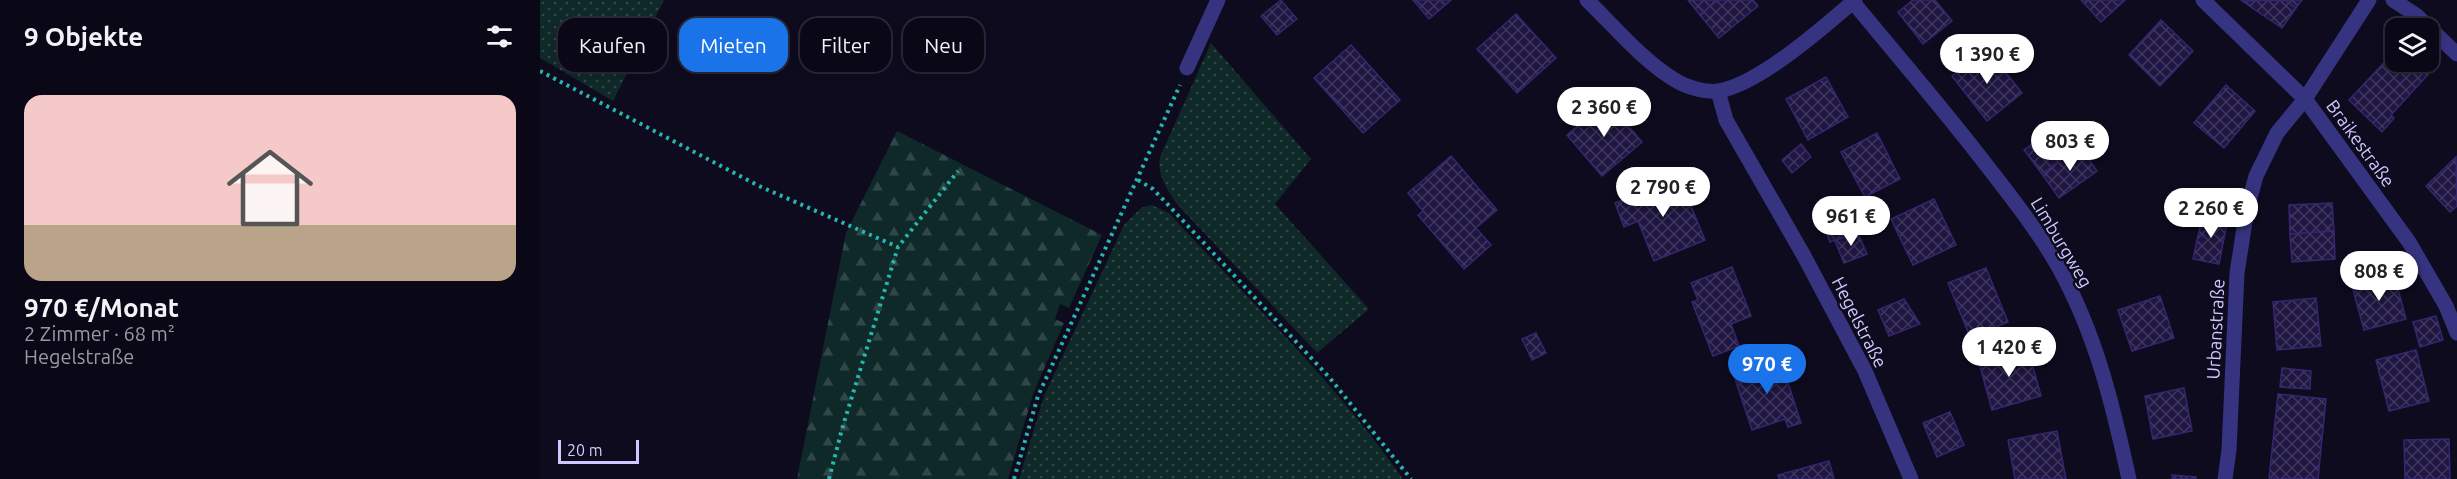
<!DOCTYPE html>
<html lang="de">
<head>
<meta charset="utf-8">
<style>
  body { margin:0; font-family:Ubuntu,sans-serif; background:#131120; color:#f1f3f6; height:100vh; display:flex; flex-direction:column; font-size:22px; white-space:nowrap }
  * { box-sizing:border-box; margin:0 }
  p { font-size:20px; color:#999aa1 }
  .icon { flex:none; width:33px; height:33px; fill:none; stroke:currentColor; stroke-width:2; stroke-linecap:round; stroke-linejoin:round }
  .map { position:relative; flex:1; overflow:hidden }
  .sheet { display:flex; flex-direction:column; background:#0a0817; width:540px }
  .sheet>* { flex:none }
  .banner { position:absolute; left:18px; top:18px; width:570px; height:54px; display:flex; gap:12px }
  .controls { position:absolute; left:1845px; top:18px; display:grid; gap:12px }
  .controls a { display:grid; place-items:center; width:54px; height:54px; border-radius:12px; background:#0a0817; box-shadow:0 3px 9px #0003,0 0 0 2px #2a2936; font-size:30px }
  .scale { position:absolute; left:18px; bottom:15px; width:81px; box-sizing:border-box; padding-left:6px; border:3px solid #cfc9ff; border-top:0; font-size:16px; line-height:21px; white-space:nowrap; color:#cfc9ff; -webkit-text-stroke:4px #0e0b1f; paint-order:stroke }
  .price { position:absolute; translate:-50% -51px; padding:0 14px; border-radius:21px; background:#fff; color:#222; font-size:20px; line-height:39px; filter:drop-shadow(0 2px 3px #0008) }
  .price::after { content:''; position:absolute; left:50%; top:36px; width:18px; height:14px; margin-left:-9px; background:inherit; clip-path:polygon(0 0,100% 0,50% 100%) }
  .price.on { background:#1a73e8; color:#fff }
  ul { padding:0; list-style:none }
  li { display:grid; align-content:center; gap:12px; height:318px; padding:0 24px }
  li+li { border-top:2px solid #2a2936 }
  li span { display:grid; place-items:center; height:186px; border-radius:18px; color:#555 }
  li>.icon { margin-inline-start:auto }
  span .icon { width:108px; height:108px; fill:#fffc; stroke-width:1 }
  li b { font-size:26px }
  h2 { display:flex; justify-content:space-between; align-items:center; height:72px; padding:0 24px; font-size:26px }
  .pill { padding:0 21px; border-radius:18px; background:#0a0817; box-shadow:0 3px 9px #0003,0 0 0 2px #2a2936; font-size:21px; line-height:54px }
  .pill.on { background:#1a73e8; color:#fff }
  main { display:flex; flex:1; min-height:0 }
  .map>svg:first-child { display:block }
  .green { fill:url(#green-dots) }
  .forest { fill:url(#forest-firs) }
  .building { fill:url(#building-cross-hatch); stroke:#35266f; stroke-width:1.5 }
  .lines { fill:none; stroke-linecap:round; stroke-linejoin:round }
  .path { stroke:#25b7af; stroke-width:4; stroke-dasharray:3 4.5; stroke-linecap:butt }
  .minor { stroke:#363381; stroke-width:15 }
  .labels { text-anchor:middle; dominant-baseline:central; stroke-width:5; stroke-linejoin:round; paint-order:stroke }
  .street-label { font-size:18px; fill:#cfc9ff; stroke:#0e0b1f }
</style>
</head>
<body>
<main>
<section class="sheet">
<h2>9 Objekte<svg class="icon" aria-label="filters" viewBox="0 0 24 24"><path d="M4 7h16M4 17h16"/><circle cx="9" cy="7" r="2"/><circle cx="15" cy="17" r="2"/></svg></h2>
<ul>
<li><span style="background:linear-gradient(#f6c9c9 70%,#b9a48a 0)"><svg class="icon" aria-label="home" viewBox="0 0 24 24"><path d="M3 11l9-7 9 7M6 9v11h12V9"/></svg></span><div><b>970 €/Monat</b><p>2 Zimmer · 68 m²</p><p>Hegelstraße</p></div></li>
</ul>
</section>
<div class="map">
<svg width="1917" height="479" viewBox="0 0 1917 479">
  <defs>
    <pattern id="green-dots" width="8" height="8" patternUnits="userSpaceOnUse" patternTransform="scale(1.5)"><rect width="8" height="8" fill="#0e2928"/><path d="M2 2h.1M6 6h.1" fill="none" stroke="#304748" stroke-width="1.8" stroke-linecap="round"/></pattern>
    <pattern id="forest-firs" width="22" height="20" patternUnits="userSpaceOnUse" patternTransform="scale(1.5)"><rect width="22" height="20" fill="#0e2928"/><path d="M5 1l3.5 6h-7zM16 11l3.5 6h-7z" fill="#304748"/></pattern>
    <pattern id="building-cross-hatch" width="8" height="8" patternUnits="userSpaceOnUse" patternTransform="scale(1.5)"><rect width="8" height="8" fill="#1f1641"/><path d="M0 0l8 8M0 8l8-8" fill="none" stroke="#3e375e"/></pattern>
  </defs>
  <rect width="100%" height="100%" fill="#0e0b1f"/>
  <g class="green">
    <polygon points="0,0 124,0 73,101 0,58"/>
    <path d="M671,43L771,159L735,204L829,309L777,353L637,204C627,189 617,176 620,157Z"/>
    <path d="M612,205L629,213C707,298 797,384 863,479H479L504,396L584,225L601,208Z"/>
  </g>
  <polygon class="forest" points="357,131 562,235 529,308 520,304 515,319 524,323 493,394 468,479 257,479 306,233"/>
  <g class="building">
    <polygon points="741,0 757,19 737,35 721,16"/>
    <polygon points="873,0 911,0 889,19"/>
    <polygon points="1148,0 1178,0 1160,15"/>
    <polygon points="1178,0 1213,0 1218,6 1179,38 1160,15"/>
    <polygon points="1373,0 1395,0 1412,21 1383,44 1358,12"/>
    <polygon points="1541,0 1585,0 1561,22"/>
    <polygon points="1745,0 1762,0 1756,8"/>
    <polygon points="1745,0 1756,8 1742,28 1702,1"/>
    <polygon points="976,14 1016,58 977,93 937,49"/>
    <polygon points="1621,20 1653,51 1620,86 1589,55"/>
    <polygon points="811,45 860,100 823,133 774,78"/>
    <polygon points="1446,48 1482,93 1447,121 1412,76"/>
    <polygon points="1856,50 1856,62 1883,62 1892,70 1851,115 1854,118 1842,132 1809,100"/>
    <polygon points="1286,77 1308,117 1268,140 1246,99"/>
    <polygon points="1686,85 1715,111 1684,148 1654,123"/>
    <polygon points="1067,101 1102,142 1062,176 1027,135"/>
    <polygon points="1522,122 1540,146 1502,174 1484,150"/>
    <polygon points="1337,133 1360,179 1325,197 1301,152"/>
    <polygon points="1261,144 1271,157 1252,173 1242,160"/>
    <polygon points="1540,146 1557,171 1519,198 1502,174"/>
    <polygon points="911,156 957,210 936,228 951,245 924,269 878,215 883,211 868,193"/>
    <polygon points="1916,157 1917,206 1910,212 1886,186"/>
    <polygon points="1139,177 1165,240 1114,261 1098,221 1084,227 1075,203"/>
    <polygon points="1394,199 1416,245 1373,265 1351,219"/>
    <polygon points="1792,203 1794,231 1750,234 1749,205"/>
    <polygon points="1302,210 1311,234 1290,242 1281,219"/>
    <polygon points="1663,213 1688,218 1679,264 1653,259"/>
    <polygon points="1317,231 1327,254 1304,263 1295,241"/>
    <polygon points="1794,231 1795,259 1752,262 1750,234"/>
    <polygon points="1192,267 1211,316 1191,324 1199,346 1173,356 1152,302 1158,300 1151,283"/>
    <polygon points="1446,268 1468,322 1430,337 1408,283"/>
    <polygon points="1854,274 1866,319 1824,330 1812,286"/>
    <polygon points="1620,296 1634,338 1592,351 1578,310"/>
    <polygon points="1776,298 1781,346 1737,350 1733,302"/>
    <polygon points="1364,299 1380,324 1349,336 1338,310"/>
    <polygon points="1896,316 1903,340 1880,347 1873,322"/>
    <polygon points="996,333 1006,353 992,360 982,339"/>
    <polygon points="1487,346 1501,396 1452,410 1438,359"/>
    <polygon points="1876,350 1889,401 1849,411 1836,360"/>
    <polygon points="1240,358 1261,423 1248,427 1245,419 1212,430 1193,373"/>
    <polygon points="1742,368 1771,371 1770,389 1740,387"/>
    <polygon points="1644,388 1652,431 1613,439 1605,396"/>
    <polygon points="1738,394 1786,399 1778,479 1729,478"/>
    <polygon points="1410,412 1424,445 1397,457 1383,423"/>
    <polygon points="1517,431 1526,479 1475,479 1468,440"/>
    <polygon points="1909,439 1910,479 1865,479 1864,440"/>
    <polygon points="1289,461 1294,479 1239,479 1238,475"/>
    <polygon points="1632,475 1656,477 1656,479 1632,479"/>
  </g>
  <g class="lines">
    <g class="path">
      <polyline points="0,71 219,186 358,247"/>
      <polyline points="598,180 613,189 633,210 789,377 871,479"/>
      <polyline points="289,479 302,429 358,247 418,171"/>
      <polyline points="474,479 498,396 640,85"/>
    </g>
    <g class="minor">
      <path d="M1047,0C1074,26 1104,62 1135,80C1146,87 1166,93 1179,91C1219,84 1284,27 1315,0"/>
      <polyline points="1663,0 1765,99 1869,242 1906,306 1917,333"/>
      <polyline points="1853,0 1876,15 1917,54"/>
      <path d="M1313,2C1359,58 1407,113 1451,171C1475,202 1500,234 1519,268C1556,334 1573,406 1589,479"/>
      <polyline points="647,68 678,0"/>
      <polyline points="1178,91 1186,120 1264,256 1325,371 1371,479"/>
      <polyline points="1685,479 1689,450 1697,273 1707,209 1716,176 1737,133 1765,99 1829,0"/>
    </g>
  </g>
  <g class="labels">
    <g class="street-label">
      <text transform="translate(1821 143) rotate(54)">Braikestraße</text>
      <text transform="translate(1522 242) rotate(59)">Limburgweg</text>
      <text transform="translate(1320 322) rotate(63)">Hegelstraße</text>
      <text transform="translate(1675 329) rotate(-87)">Urbanstraße</text>
    </g>
  </g>
</svg>
<div class="controls">
<a><svg class="icon" aria-label="layers" viewBox="0 0 24 24"><path d="M12 4l9 5-9 5-9-5zM3 14l9 5 9-5"/></svg></a>
</div>
<div class="scale">20 m</div>
<b class="price" style="left:1447px;top:85px">1 390 €</b>
<b class="price" style="left:1064px;top:138px">2 360 €</b>
<b class="price" style="left:1530px;top:172px">803 €</b>
<b class="price" style="left:1123px;top:218px">2 790 €</b>
<b class="price" style="left:1671px;top:239px">2 260 €</b>
<b class="price" style="left:1311px;top:247px">961 €</b>
<b class="price" style="left:1839px;top:302px">808 €</b>
<b class="price" style="left:1469px;top:378px">1 420 €</b>
<b class="price on" style="left:1227px;top:395px">970 €</b>
<div class="banner">
<a class="pill">Kaufen</a>
<a class="pill on">Mieten</a>
<a class="pill">Filter</a>
<a class="pill">Neu</a>
</div>
</div>
</main>
</body>
</html>
